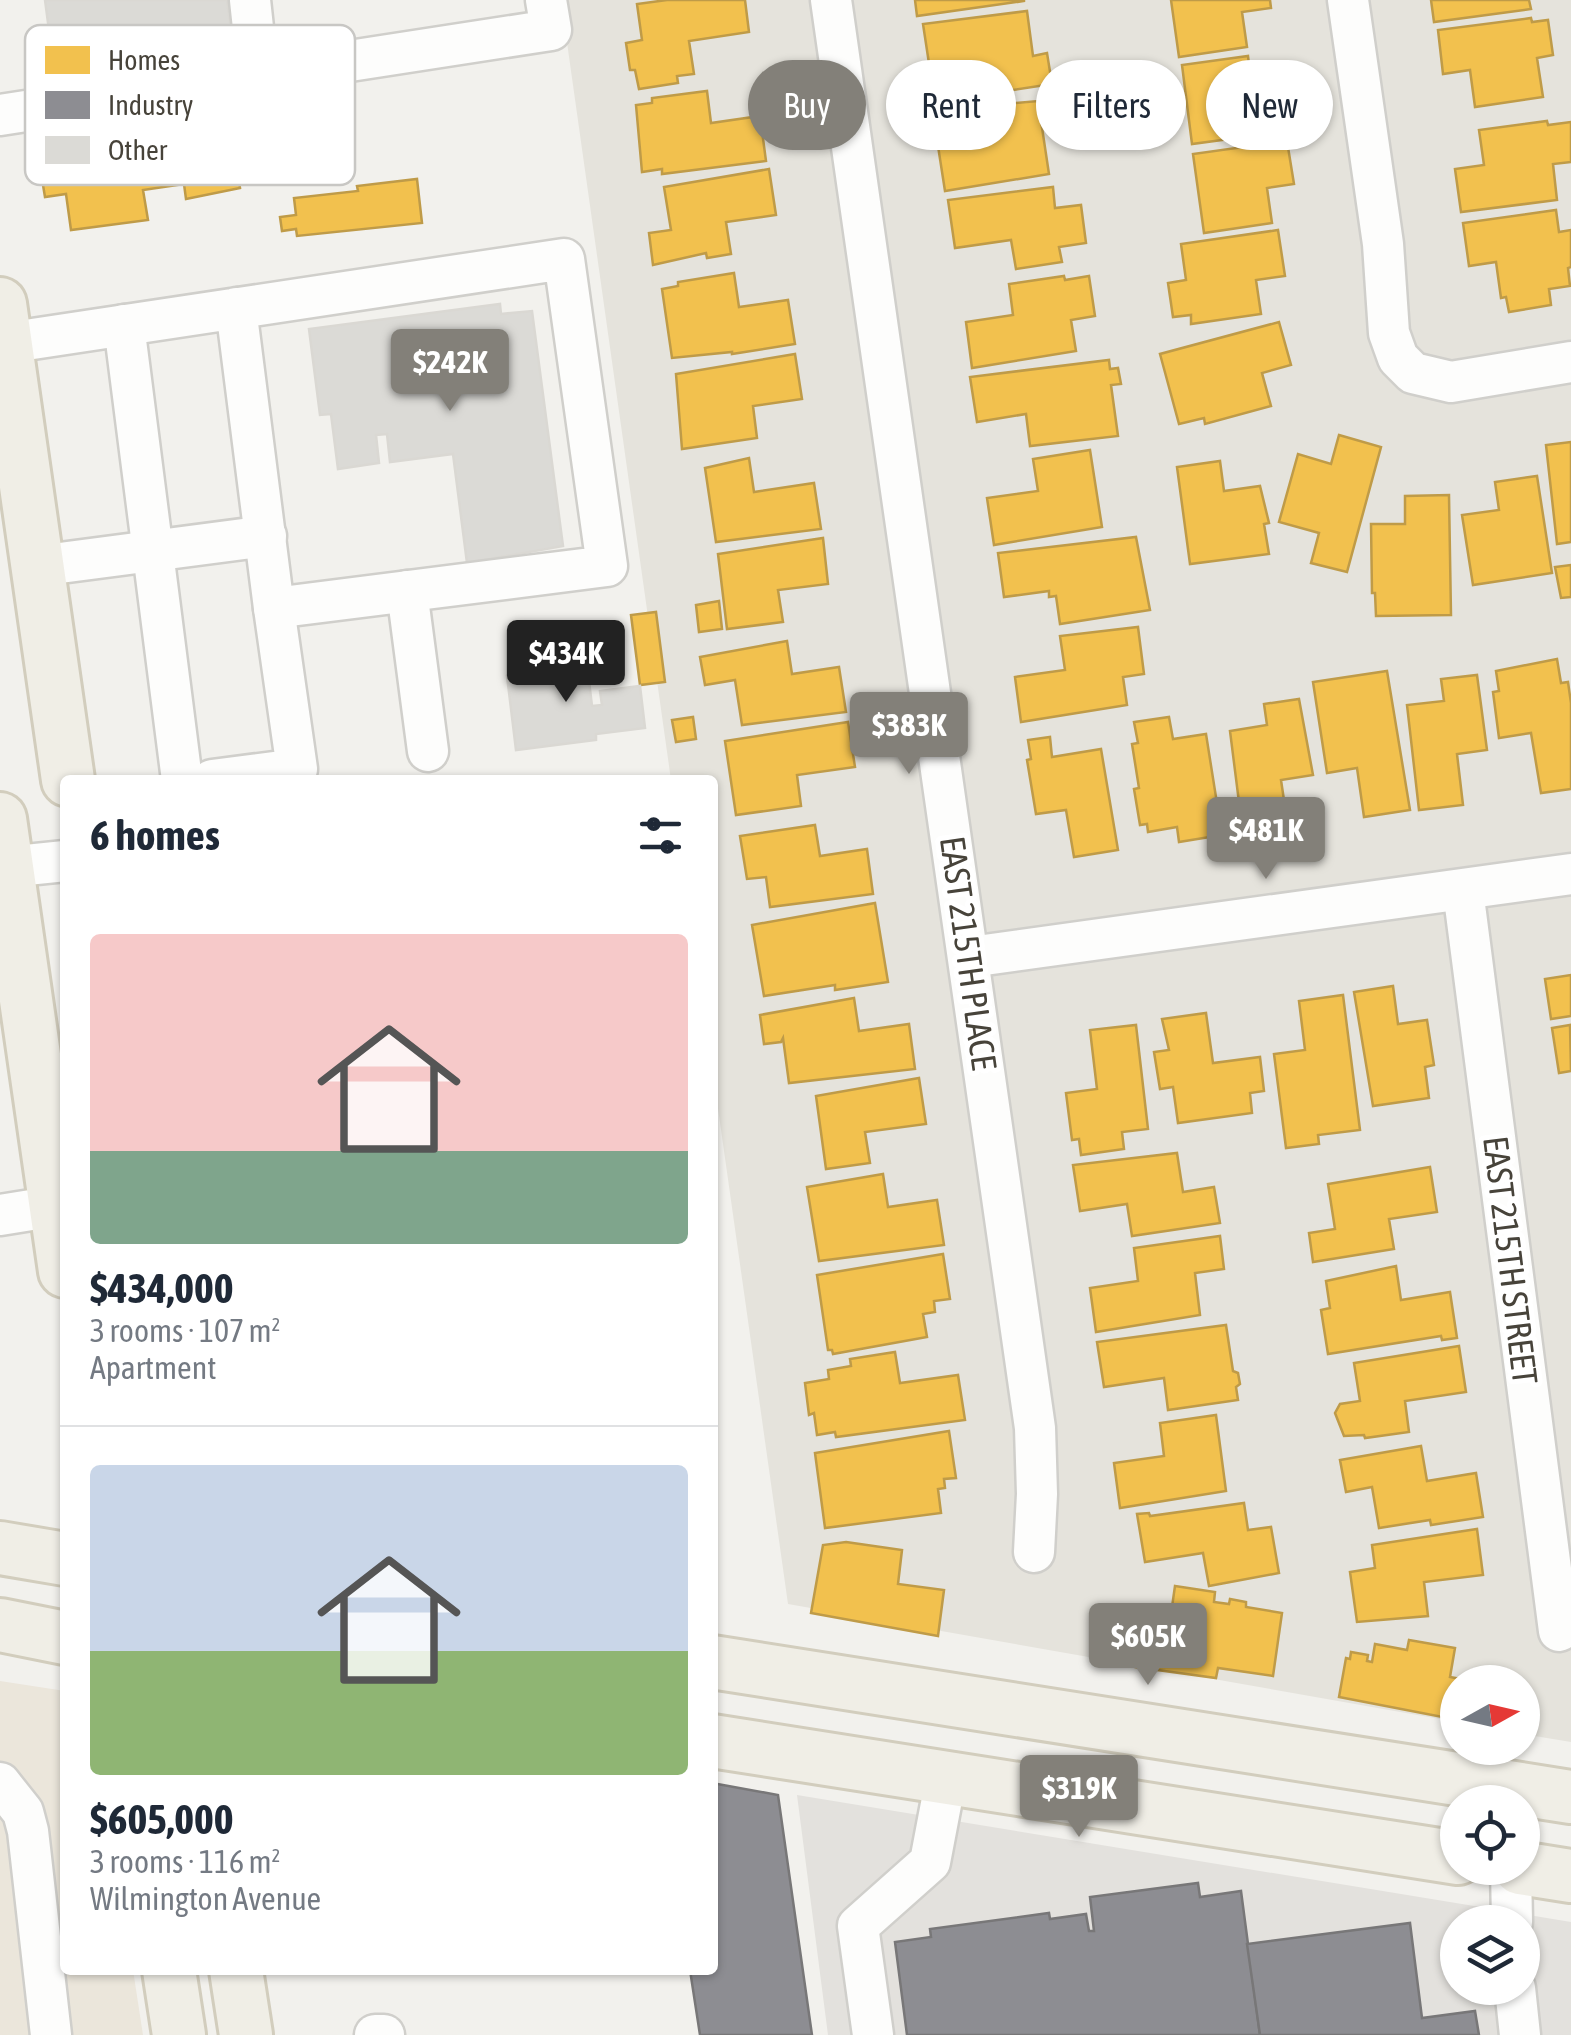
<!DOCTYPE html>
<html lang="en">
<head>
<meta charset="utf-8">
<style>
  body { margin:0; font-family:"Asap Condensed",sans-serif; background:#f2f2f3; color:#1f2937; height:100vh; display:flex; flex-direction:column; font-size:38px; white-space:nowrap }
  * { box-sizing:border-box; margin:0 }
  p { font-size:32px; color:#747a83 }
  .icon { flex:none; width:55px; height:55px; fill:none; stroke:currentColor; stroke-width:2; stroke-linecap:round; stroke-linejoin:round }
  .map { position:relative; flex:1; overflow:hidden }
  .side { position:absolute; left:60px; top:775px; width:658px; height:1200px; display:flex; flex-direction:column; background:#fff; border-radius:10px; box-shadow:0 2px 8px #0004 }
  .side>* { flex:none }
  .banner { position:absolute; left:748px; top:60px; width:672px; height:90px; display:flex; gap:20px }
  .needle { width:65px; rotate:82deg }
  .fabs { position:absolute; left:1440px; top:1665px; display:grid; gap:20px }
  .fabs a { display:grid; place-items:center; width:100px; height:100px; border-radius:50%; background:#fff; box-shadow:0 2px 8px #0004; font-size:50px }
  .price { position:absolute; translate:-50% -85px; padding:0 22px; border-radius:10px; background:#838079; color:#fff; font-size:32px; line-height:65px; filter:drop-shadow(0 2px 5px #0008) }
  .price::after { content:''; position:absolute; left:50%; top:60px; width:30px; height:22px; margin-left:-15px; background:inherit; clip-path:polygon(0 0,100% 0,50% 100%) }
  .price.active { background:#222; color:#fff }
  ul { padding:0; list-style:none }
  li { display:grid; align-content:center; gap:20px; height:530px; padding:0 30px }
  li+li { border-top:2px solid #e0e1e3 }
  li span { display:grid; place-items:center; height:310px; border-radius:10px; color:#555 }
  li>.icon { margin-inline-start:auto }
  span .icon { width:180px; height:180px; fill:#fffc; stroke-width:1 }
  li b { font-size:42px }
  h2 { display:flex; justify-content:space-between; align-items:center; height:120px; padding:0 30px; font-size:42px }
  .chip { padding:0 35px; border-radius:45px; background:#fff; box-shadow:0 2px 8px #0004; font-size:35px; line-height:90px }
  .chip.active { background:#838079; color:#fff }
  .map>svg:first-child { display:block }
  .residential { fill:#e5e3dc }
  .commercial { fill:#ebe6db }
  .industrial { fill:#e3e1dd; fill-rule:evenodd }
  .homes { fill:#f2c14e; stroke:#bf9b48; stroke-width:2.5 }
  .industry { fill:#8d8d92; stroke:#787778; stroke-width:2.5 }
  .building { fill:#dbdad6; stroke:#dad8d3; stroke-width:2.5 }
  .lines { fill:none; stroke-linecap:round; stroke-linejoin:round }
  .minor-casing { stroke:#d0cfcb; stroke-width:45 }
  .major-casing { stroke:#d2cdbd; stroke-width:58 }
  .minor { stroke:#fdfdfc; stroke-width:40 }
  .major { stroke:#f0eee6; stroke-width:52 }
  .labels { text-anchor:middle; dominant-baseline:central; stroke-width:10; stroke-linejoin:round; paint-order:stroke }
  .street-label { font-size:35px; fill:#47433a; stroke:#fff }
  .key { fill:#fff; stroke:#c8c7c4; stroke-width:2.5 }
  .key-label { font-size:28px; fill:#47433a }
</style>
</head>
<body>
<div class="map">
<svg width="1571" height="2035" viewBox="0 0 1571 2035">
  <rect width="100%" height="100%" fill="#f2f1ed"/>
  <polygon class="residential" points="561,0 1571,0 1571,1742 1523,1734 1522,1682 1458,1682 1457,1722 788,1604 713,1073 712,780 671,780"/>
  <polygon class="commercial" points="0,1681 65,1691 65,1970 133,1970 143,2035 0,2035"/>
  <path class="industrial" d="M797,1795L1571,1922V2035H828ZM1458,1922H1522V1988H1458Z"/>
  <g class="homes">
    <polygon points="667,0 745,0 749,32 689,41 694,74 677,76 678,83 639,89 635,70 630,70 626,43 642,40 637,4"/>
    <polygon points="915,0 1024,0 1024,1 917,16"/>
    <polygon points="1171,0 1270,0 1271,8 1242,12 1247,47 1179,57"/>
    <polygon points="1431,0 1529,0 1531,9 1434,22"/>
    <polygon points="1027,11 1033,56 1047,53 1052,84 980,95 976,63 930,70 923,24"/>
    <polygon points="1531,18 1532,22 1548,20 1553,55 1537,58 1543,97 1475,107 1470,70 1443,74 1438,30"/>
    <polygon points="1248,56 1252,91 1282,87 1288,131 1192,144 1182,65"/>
    <polygon points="707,91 711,123 760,116 766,161 662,174 662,169 642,172 636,105 652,103 652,98"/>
    <polygon points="1038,101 1049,174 945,191 938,146 988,138 982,106"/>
    <polygon points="1547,121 1548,125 1571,122 1571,162 1553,164 1557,200 1461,212 1455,169 1484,165 1479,130"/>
    <polygon points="233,139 240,188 186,199 184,184 143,190 148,220 71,230 66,194 45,197 40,167"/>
    <polygon points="1287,141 1294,184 1267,188 1272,223 1204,233 1193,154"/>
    <polygon points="769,169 776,215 726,222 731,254 707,258 706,253 653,265 649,233 671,230 664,187"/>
    <polygon points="417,179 422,223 297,236 296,229 282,231 280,217 296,215 294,198 358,191 357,186"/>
    <polygon points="1053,187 1055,208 1081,205 1086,243 1059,247 1062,262 1016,269 1011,240 955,248 948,200"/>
    <polygon points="1556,210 1559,232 1571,230 1571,267 1568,268 1570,286 1549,289 1551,305 1509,312 1506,297 1501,298 1496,262 1469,266 1463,223"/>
    <polygon points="1278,230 1285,276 1256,280 1261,314 1191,324 1191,315 1173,317 1168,283 1186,280 1181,244"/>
    <polygon points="734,273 739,307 788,300 795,344 732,354 732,352 672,358 662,289 678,286 678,282"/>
    <polygon points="1064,276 1065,280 1089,276 1095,316 1071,320 1076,351 972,368 966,322 1013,315 1009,284"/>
    <polygon points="1279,322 1291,365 1262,373 1271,406 1205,424 1204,418 1179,424 1160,354"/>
    <polygon points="795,354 802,399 753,406 757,438 682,449 676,374"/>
    <polygon points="1109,360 1110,369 1118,368 1121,384 1111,385 1118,436 1030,446 1026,414 977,422 970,377"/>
    <polygon points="1339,435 1381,447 1347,572 1311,563 1319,533 1279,522 1298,454 1331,464"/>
    <polygon points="1571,442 1571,542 1557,544 1546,445"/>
    <polygon points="1090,450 1102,527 994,545 987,498 1038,491 1033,459"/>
    <polygon points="749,458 754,492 814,483 821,529 716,542 705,468"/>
    <polygon points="1220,461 1224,491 1260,486 1269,523 1264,524 1269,554 1190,564 1177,467"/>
    <polygon points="1537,476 1552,573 1473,585 1462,515 1499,510 1495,482"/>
    <polygon points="1449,495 1451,615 1376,616 1375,593 1372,593 1371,524 1405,524 1405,496"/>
    <polygon points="1136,537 1150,610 1060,624 1056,596 1049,597 1049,591 1004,597 998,553"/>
    <polygon points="823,538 828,584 778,590 783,622 727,629 718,554"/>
    <polygon points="1571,565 1571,597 1561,598 1555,567"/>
    <polygon points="719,601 722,629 699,632 696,605"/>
    <polygon points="656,612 665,682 640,685 631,615"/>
    <polygon points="1138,627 1144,674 1123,677 1127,705 1021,722 1015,677 1065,670 1060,636"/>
    <polygon points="787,641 792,674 839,667 846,712 742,725 735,680 705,685 700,657"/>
    <polygon points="1557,659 1561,683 1568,682 1571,703 1571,789 1541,793 1531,733 1499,738 1493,692 1499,691 1496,671"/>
    <polygon points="1387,671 1410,810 1364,817 1357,768 1327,773 1313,682"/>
    <polygon points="1477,675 1487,750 1457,754 1463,805 1419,810 1407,705 1444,701 1441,679"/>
    <polygon points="1299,699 1313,775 1281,780 1288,827 1243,834 1230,731 1267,725 1264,704"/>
    <polygon points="693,717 696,739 676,742 672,720"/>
    <polygon points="1169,717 1173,739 1206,734 1222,835 1179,842 1177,827 1148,832 1147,824 1140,825 1134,789 1139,788 1132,744 1138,743 1134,722"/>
    <polygon points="848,722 855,767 797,775 801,806 736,815 725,741"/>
    <polygon points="1050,737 1052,757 1101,749 1118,850 1074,857 1066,810 1036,814 1027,760 1031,759 1028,740"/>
    <polygon points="815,825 820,856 867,849 873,894 770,907 766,877 747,879 740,836"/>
    <polygon points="875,903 888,982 835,990 835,985 764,996 752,925"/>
    <polygon points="1571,975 1571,1016 1551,1019 1545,979"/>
    <polygon points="1393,986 1398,1024 1427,1020 1434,1065 1425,1067 1429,1098 1373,1106 1354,992"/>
    <polygon points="1343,995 1360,1130 1318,1135 1319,1144 1286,1148 1274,1054 1305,1050 1299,1001"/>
    <polygon points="854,998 859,1031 909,1024 915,1069 789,1083 783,1038 781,1042 764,1044 760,1015"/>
    <polygon points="1206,1013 1213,1063 1260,1057 1264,1091 1250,1093 1252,1113 1178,1123 1173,1087 1160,1089 1154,1052 1169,1050 1162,1019"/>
    <polygon points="1136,1025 1148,1129 1122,1132 1124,1149 1081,1155 1079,1139 1072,1140 1066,1093 1097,1089 1090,1030"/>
    <polygon points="1570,1025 1571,1071 1559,1073 1552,1028"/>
    <polygon points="919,1078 926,1124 865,1132 870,1163 826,1169 816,1096"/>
    <polygon points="1177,1153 1183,1192 1214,1187 1220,1223 1132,1236 1127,1204 1080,1211 1073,1165"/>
    <polygon points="1430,1167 1437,1212 1389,1219 1394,1249 1313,1262 1309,1233 1335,1229 1328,1184"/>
    <polygon points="883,1174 888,1207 937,1200 944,1245 819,1261 807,1187"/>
    <polygon points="1220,1236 1224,1269 1195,1273 1200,1315 1096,1332 1090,1288 1138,1281 1134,1248"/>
    <polygon points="943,1254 950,1299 934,1301 935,1312 923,1314 927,1337 833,1354 832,1350 828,1350 817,1275"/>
    <polygon points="1396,1266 1401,1300 1450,1292 1457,1338 1442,1340 1441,1336 1328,1354 1321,1310 1330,1308 1326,1281"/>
    <polygon points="1226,1325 1233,1371 1238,1373 1240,1384 1236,1387 1238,1400 1168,1410 1164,1378 1104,1387 1097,1342"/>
    <polygon points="1459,1346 1466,1392 1405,1401 1409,1432 1365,1438 1364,1435 1344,1436 1335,1413 1340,1404 1360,1401 1354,1363"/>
    <polygon points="895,1352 900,1383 958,1375 965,1420 836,1437 835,1432 817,1435 814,1413 809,1415 805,1383 829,1379 828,1370 851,1366 850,1359"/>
    <polygon points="1216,1415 1226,1491 1120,1508 1114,1463 1164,1456 1160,1423"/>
    <polygon points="949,1431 956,1478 944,1479 945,1488 938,1489 941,1513 825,1528 815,1453"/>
    <polygon points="1421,1446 1427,1481 1476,1473 1483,1517 1431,1525 1430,1520 1379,1528 1372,1487 1346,1492 1340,1460"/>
    <polygon points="1244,1503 1248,1530 1271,1527 1279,1573 1209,1586 1203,1553 1145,1562 1137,1514 1149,1513 1150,1516"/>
    <polygon points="1477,1529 1483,1575 1424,1582 1428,1616 1357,1622 1350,1572 1375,1568 1372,1545"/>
    <polygon points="846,1542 902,1550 898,1584 944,1590 938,1636 811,1613 823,1545"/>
    <polygon points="1175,1586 1215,1592 1214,1602 1229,1604 1230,1599 1246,1602 1246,1607 1282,1613 1273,1676 1218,1668 1216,1678 1113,1664 1119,1620 1169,1628"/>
    <polygon points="1409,1640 1455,1648 1450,1677 1477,1682 1458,1682 1458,1720 1339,1697 1346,1658 1350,1659 1351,1652 1368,1655 1367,1661 1372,1662 1375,1644 1407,1650"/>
  </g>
  <g class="industry">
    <polygon points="712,1783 778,1795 812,2035 700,2035 690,1970 712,1970"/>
    <polygon points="1198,1883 1200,1897 1241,1891 1260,2035 907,2035 895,1942 931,1937 930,1929 1049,1913 1050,1919 1086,1914 1089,1931 1094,1931 1090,1897"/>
    <polygon points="1410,1923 1422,2018 1475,2011 1479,2035 1260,2035 1247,1944"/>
  </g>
  <g class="building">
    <polygon points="45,0 227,0 231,28 214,31 218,56 171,63 167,38 120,45 121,51 99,54 98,47 52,53"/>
    <polygon points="500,304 501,314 532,311 563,546 467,563 453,454 390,462 387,434 376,435 379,463 338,469 331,414 320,415 309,329"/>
    <polygon points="552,654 554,668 587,664 592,706 602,705 600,691 640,686 645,728 596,734 596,740 516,750 507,676 518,675 515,658"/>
  </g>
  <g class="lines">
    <g class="minor-casing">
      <g id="minor">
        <polyline points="250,0 258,74"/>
        <polyline points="831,0 1035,1428 1037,1494 1034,1552"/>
        <polyline points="1348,0 1383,244 1389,333 1398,358 1413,373 1451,382 1571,362"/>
        <polyline points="0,115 551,30 546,0"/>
        <polyline points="124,325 182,780"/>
        <polyline points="6,343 564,259 607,566 274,608 236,308"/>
        <polyline points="37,566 266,536"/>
        <polyline points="407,591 428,751"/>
        <polyline points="212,780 297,769 274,608"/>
        <polyline points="0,874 7,867 65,861"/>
        <polyline points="1463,890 1559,1631"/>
        <polyline points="970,957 1571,874"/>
        <polyline points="0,1215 56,1206"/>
        <polyline points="0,1783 23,1812 28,1831 51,2035"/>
        <polyline points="1511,1868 1512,1922"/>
        <polyline points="1515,1988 1520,2035"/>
        <polyline points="375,2035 384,2035"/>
        <polyline points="873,2035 858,1926 930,1862 946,1778"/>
      </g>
    </g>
    <g class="major-casing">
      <g id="major">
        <polyline points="0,304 68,780"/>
        <polyline points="0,819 65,1271"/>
        <polyline points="0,1548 65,1559"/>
        <polyline points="0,1625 65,1638"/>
        <polyline points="712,1662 1571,1797"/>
        <polyline points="712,1741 1458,1858"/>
        <polyline points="1520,1868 1571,1876"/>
        <polyline points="169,1970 179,2035"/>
        <polyline points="236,1970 246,2035"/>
      </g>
    </g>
    <use href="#minor" class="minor"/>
    <use href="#major" class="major"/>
  </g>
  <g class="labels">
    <g class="street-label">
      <text transform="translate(969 953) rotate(82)">EAST 215TH PLACE</text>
      <text transform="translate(1511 1260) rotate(83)">EAST 215TH STREET</text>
    </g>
  </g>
  <rect x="25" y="25" width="330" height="160" rx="15" class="key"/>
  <rect x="45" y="46" width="45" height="28" fill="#f2c14e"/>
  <rect x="45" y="91" width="45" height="28" fill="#8d8d92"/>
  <rect x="45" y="136" width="45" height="28" fill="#dbdad6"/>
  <g class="key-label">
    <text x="108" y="70">Homes</text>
    <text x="108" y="115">Industry</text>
    <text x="108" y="160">Other</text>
  </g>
</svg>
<div class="fabs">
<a><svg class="needle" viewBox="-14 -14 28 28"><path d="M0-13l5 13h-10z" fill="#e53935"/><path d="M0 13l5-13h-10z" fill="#747a83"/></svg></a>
<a><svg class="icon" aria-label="locate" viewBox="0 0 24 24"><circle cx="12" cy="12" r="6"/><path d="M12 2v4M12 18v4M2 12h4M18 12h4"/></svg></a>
<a><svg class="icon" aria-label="layers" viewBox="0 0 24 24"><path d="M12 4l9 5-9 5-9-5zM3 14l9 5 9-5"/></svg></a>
</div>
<b class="price" style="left:450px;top:414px">$242K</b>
<b class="price active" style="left:566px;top:705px">$434K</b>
<b class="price" style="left:909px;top:777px">$383K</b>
<b class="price" style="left:1266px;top:882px">$481K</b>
<b class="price" style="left:1148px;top:1688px">$605K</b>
<b class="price" style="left:1079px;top:1840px">$319K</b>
<div class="banner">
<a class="chip active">Buy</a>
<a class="chip">Rent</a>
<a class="chip">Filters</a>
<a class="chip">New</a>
</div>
<section class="side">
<h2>6 homes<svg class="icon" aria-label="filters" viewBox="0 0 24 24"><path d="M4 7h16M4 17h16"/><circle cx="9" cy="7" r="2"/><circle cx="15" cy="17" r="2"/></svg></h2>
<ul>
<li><span style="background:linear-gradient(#f6c9c9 70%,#7fa58c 0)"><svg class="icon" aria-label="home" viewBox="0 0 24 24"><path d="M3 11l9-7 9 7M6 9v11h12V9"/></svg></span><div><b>$434,000</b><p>3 rooms · 107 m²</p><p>Apartment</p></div></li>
<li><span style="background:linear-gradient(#c9d6e8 60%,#8fb573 0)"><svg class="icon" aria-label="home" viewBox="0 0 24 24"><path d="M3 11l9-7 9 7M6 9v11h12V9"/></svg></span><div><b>$605,000</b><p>3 rooms · 116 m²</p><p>Wilmington Avenue</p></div></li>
</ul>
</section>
</div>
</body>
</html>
